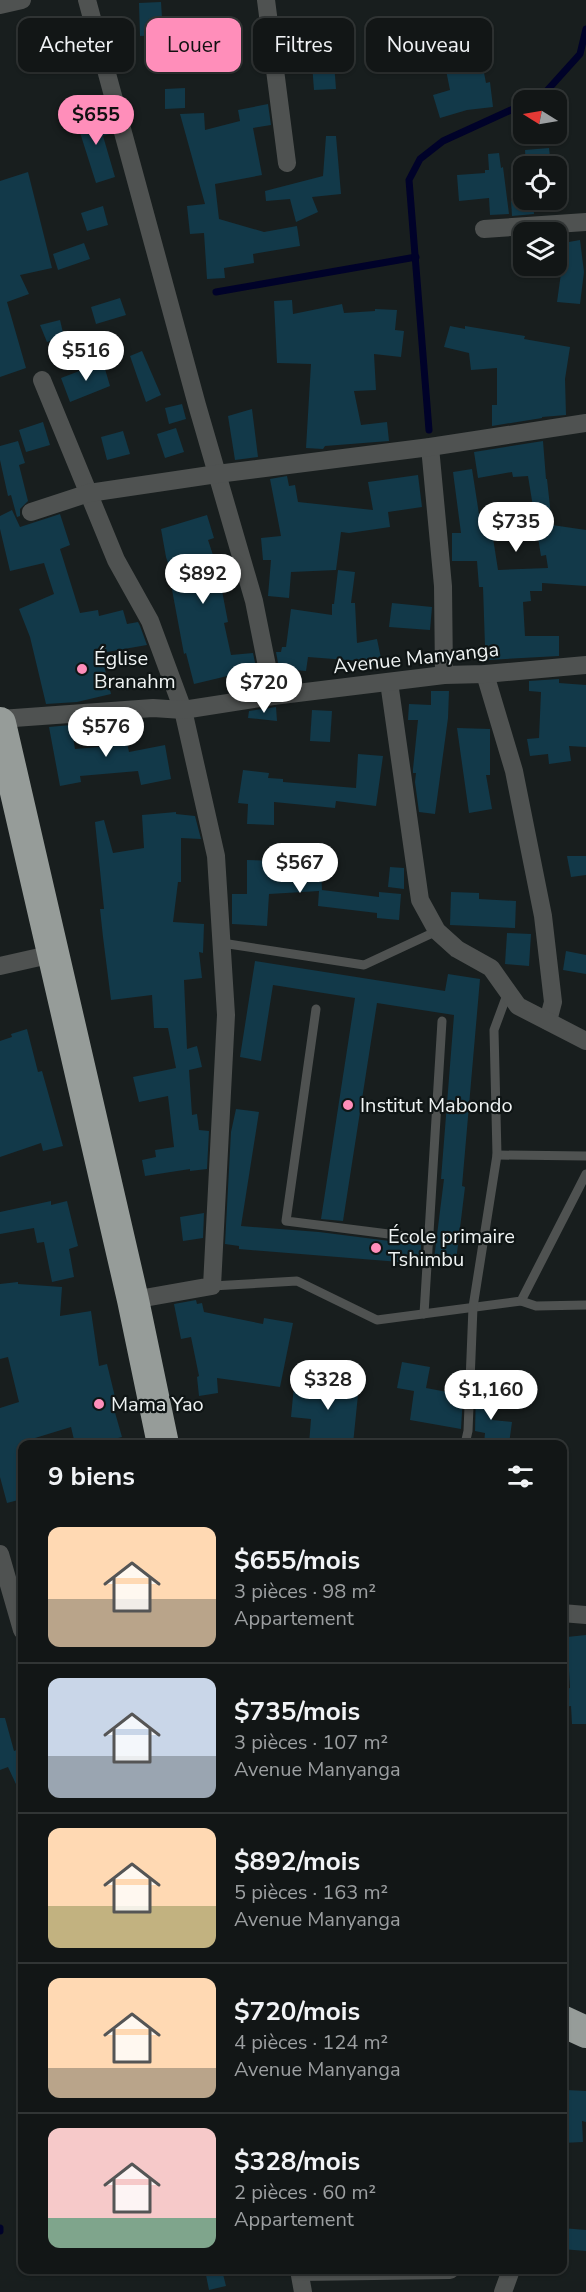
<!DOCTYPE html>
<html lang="fr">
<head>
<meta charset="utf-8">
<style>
  body { margin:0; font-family:"Nunito Sans",sans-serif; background:#1f2323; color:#f1f3f6; height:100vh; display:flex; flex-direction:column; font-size:22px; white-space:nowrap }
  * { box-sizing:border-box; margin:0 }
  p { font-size:20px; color:#9c9fa1 }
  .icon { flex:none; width:33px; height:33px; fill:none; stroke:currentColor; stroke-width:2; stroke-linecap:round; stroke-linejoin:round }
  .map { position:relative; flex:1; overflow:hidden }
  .side { position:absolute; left:18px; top:1440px; width:549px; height:834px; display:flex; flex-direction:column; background:#121616; border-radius:12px; box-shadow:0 2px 4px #0004,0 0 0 2px #313535 }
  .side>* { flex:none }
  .top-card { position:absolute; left:18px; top:18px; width:550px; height:54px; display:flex; gap:12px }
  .needle { width:39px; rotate:281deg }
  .fabs { position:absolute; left:513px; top:90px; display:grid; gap:12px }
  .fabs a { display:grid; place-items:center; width:54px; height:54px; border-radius:12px; background:#121616; box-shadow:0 2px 4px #0004,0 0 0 2px #313535; font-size:30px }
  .price { position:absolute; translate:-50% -51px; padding:0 14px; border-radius:21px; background:#fff; color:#222; font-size:20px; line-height:39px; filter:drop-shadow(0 2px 3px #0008) }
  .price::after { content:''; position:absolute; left:50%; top:36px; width:18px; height:14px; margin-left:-9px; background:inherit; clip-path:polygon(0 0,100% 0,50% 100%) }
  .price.on { background:#ff8eba; color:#111 }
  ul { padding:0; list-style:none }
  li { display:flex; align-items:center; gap:18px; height:150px; padding:0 30px }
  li+li { border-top:2px solid #313535 }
  li span { display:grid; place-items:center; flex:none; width:168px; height:120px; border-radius:12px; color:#555 }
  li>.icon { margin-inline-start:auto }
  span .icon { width:72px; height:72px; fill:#fffc; stroke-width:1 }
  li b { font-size:26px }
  h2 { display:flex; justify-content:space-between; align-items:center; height:72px; padding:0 30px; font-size:26px }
  .pill { padding:0 21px; border-radius:12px; background:#121616; box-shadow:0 2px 4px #0004,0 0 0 2px #313535; font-size:21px; line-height:54px }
  .pill.on { background:#ff8eba; color:#111 }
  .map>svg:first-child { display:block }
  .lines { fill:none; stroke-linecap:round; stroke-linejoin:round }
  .stream { stroke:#000229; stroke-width:7 }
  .building { fill:#123949 }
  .lane { stroke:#4f5251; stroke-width:9 }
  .street { stroke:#4f5251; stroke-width:18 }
  .highway { stroke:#969c99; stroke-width:32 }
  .poi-dot { fill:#ff8eba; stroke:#0f1515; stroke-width:2 }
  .labels { text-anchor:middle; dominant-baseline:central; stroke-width:4.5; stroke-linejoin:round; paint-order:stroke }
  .poi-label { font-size:20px; fill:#eff3f3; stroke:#0f1515; text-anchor:start }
  .street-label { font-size:20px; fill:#eff3f3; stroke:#0f1515 }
</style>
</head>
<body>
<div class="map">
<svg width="586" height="2292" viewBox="0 0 586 2292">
  <rect width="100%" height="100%" fill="#181e1e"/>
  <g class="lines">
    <g class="stream">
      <polyline points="531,100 543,95 580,54 586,29"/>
      <polyline points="216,292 416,257"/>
      <polyline points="429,430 409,180 420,159 443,141 524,104"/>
      <polyline points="0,2228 0,2231"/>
    </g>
  </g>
  <g class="building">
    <polygon points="161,2 163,35 140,36 139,3"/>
    <polygon points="69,25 74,50 26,63 22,44 46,38 44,30"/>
    <polygon points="478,42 486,83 490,82 493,107 467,110 440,118 433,95 450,90 442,50"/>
    <polygon points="334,62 336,89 314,90 312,64"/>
    <polygon points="185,88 185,108 165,109 165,89"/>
    <polygon points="268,104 271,125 253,128 262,175 215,184 219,219 264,232 297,226 300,246 253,254 254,263 224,268 225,278 207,279 204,233 190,234 187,206 205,204 180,114 204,113 205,130 240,121 238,110"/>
    <polygon points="102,112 110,134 103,136 115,177 96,183 76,120"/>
    <polygon points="326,136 336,136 341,194 312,197 318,212 296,222 290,199 266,201 265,191 323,176"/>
    <polygon points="549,148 551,166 526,166 525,150"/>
    <polygon points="499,153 501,168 503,167 509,214 490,215 489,198 459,201 457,175 485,173 485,170 489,170 488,154"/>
    <polygon points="28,172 52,268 20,275 29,294 7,302 26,368 0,377 0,181"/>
    <polygon points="533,200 534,214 512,216 511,201"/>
    <polygon points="103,206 108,225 87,231 81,213"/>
    <polygon points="580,240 584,272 580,304 557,302 562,266 567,266 563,243"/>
    <polygon points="84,243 90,259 58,270 53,254"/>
    <polygon points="120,298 126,315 96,324 91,307"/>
    <polygon points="292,300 293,314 342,304 344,313 375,311 375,309 397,310 395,330 404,331 401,357 374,354 376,390 354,391 361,425 387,422 389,441 325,446 323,449 306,448 311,364 277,363 274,301"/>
    <polygon points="60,320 64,337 47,342 40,325"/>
    <polygon points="450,326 465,329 465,326 525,336 524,339 570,347 565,379 566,415 542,417 542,418 492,426 492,405 497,405 497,368 471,370 469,353 444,347"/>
    <polygon points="142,351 161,395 146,402 130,356"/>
    <polygon points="103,362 110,386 70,402 61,378"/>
    <polygon points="182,404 186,419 169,424 165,408"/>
    <polygon points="252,409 258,457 235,460 228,416"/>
    <polygon points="43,422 50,445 26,452 19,430"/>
    <polygon points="176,428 184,452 165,458 157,434"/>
    <polygon points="123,431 130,454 107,460 101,437"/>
    <polygon points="18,441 25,463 19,465 28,501 20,509 20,516 17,517 11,495 8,496 0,460 0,446"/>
    <polygon points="543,441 546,479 547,479 552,525 586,530 586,586 542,583 542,591 530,591 531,601 523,602 525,636 559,636 559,656 488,660 488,646 485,646 483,587 479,587 477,561 452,561 452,533 461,533 453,472 472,469 481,527 491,525 498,570 548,568 546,555 541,556 528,476 513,477 512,472 478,478 474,452"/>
    <polygon points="418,475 422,507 388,512 390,527 349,533 341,532 336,570 291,572 289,598 268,596 271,560 263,560 261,538 281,536 270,479 287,476 289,486 295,485 298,502 373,510 368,482"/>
    <polygon points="12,510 20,527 60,514 70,545 60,549 80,613 98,610 99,616 123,610 127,624 138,622 140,626 147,645 101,653 111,694 77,702 46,704 30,637 19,609 54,594 44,563 10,571 0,529 0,516"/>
    <polygon points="207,515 214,538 208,540 218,570 228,622 224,623 231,655 253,653 260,687 244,689 240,673 194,684 186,653 184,654 170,579 173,578 166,557 161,529"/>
    <polygon points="338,570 355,572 351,603 355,603 357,643 377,639 382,663 362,668 360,661 308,657 306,671 294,670 296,682 282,684 276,652 281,652 282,647 286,647 291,609 332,615 332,604 334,604"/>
    <polygon points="392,603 432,607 430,630 389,627"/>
    <polygon points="559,679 559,683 586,685 586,747 569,746 571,761 549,764 548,754 530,756 527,739 539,738 541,692 529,691 529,681"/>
    <polygon points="431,691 449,691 448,718 435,814 419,812 415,782 416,773 413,773 413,769 418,720 408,720 409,704 431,705"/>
    <polygon points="276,707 277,721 248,718 249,711"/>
    <polygon points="312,710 332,711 330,742 310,741"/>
    <polygon points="71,725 75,749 111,746 107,729 123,725 129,752 165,745 171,779 141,785 138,771 80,776 81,782 60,786 49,727"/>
    <polygon points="457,728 490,729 490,775 486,775 492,809 469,813"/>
    <polygon points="358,754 383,756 376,806 336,801 335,808 274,802 274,825 247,824 248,804 238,803 243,770 269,773 268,778 283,779 283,782 356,788"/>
    <polygon points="176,812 176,814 195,816 201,839 181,838 181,882 178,882 173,922 204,924 203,953 199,952 202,978 184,980 187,1049 197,1046 202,1067 189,1070 192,1115 197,1114 199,1130 209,1131 207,1169 190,1171 190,1169 145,1176 142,1160 156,1157 155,1150 174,1147 168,1096 139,1102 133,1077 176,1068 168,1028 154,1028 152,995 111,1000 103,937 100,909 104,909 95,822 104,820 113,853 144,848 142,815"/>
    <polygon points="567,856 586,856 586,875 571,877"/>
    <polygon points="247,860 285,861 284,872 321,870 322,890 379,897 379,892 401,894 399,920 377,918 377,913 318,906 319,891 269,894 267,926 232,924 232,894 247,894"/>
    <polygon points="390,867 404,868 404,889 388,887"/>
    <polygon points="451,892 479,893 479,899 516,901 515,928 450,925"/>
    <polygon points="507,933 531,934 529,966 505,964"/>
    <polygon points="566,951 586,955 586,974 563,970"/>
    <polygon points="255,961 445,991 448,974 480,979 462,1186 465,1187 456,1261 434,1259 444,1179 441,1179 454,1015 377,1003 343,1221 321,1219 355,998 273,985 261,1061 240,1057"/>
    <polygon points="27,1029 38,1072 42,1071 63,1146 43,1151 41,1143 0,1157 0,1041 12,1037 11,1034"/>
    <polygon points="236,1109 259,1112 241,1226 319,1232 421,1245 421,1258 413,1257 412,1263 239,1249 239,1246 225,1244 231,1132"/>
    <polygon points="51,1201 51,1205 67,1201 78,1246 69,1249 74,1277 52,1282 44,1242 37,1243 34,1228 0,1234 0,1212"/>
    <polygon points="204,1213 203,1238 183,1241 180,1217"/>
    <polygon points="18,1282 18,1284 62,1287 60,1316 91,1311 99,1366 107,1364 116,1401 112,1402 122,1437 95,1444 75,1444 71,1427 22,1442 22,1499 7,1503 0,1477 0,1408 19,1402 8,1357 0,1359 0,1284"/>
    <polygon points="196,1300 197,1304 202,1303 204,1312 263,1324 264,1318 293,1323 280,1387 217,1378 218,1393 199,1396 197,1377 199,1376 191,1337 181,1339 174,1304"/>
    <polygon points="402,1362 430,1367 426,1388 463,1395 461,1429 410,1420 414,1391 397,1388"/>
    <polygon points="316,1380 359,1385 353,1444 309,1444 311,1419 291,1417 294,1386 315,1389"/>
    <polygon points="476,1392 495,1394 492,1420 512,1422 509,1444 484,1444 485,1433 475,1431"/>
    <polygon points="586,1635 586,1724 572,1724 571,1706 564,1707 562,1693 562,1689 570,1688 567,1637"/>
    <polygon points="0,1718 5,1718 14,1751 19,1749 22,1759 22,1797 8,1767 0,1770"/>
    <polygon points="567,2090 586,2091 586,2122 582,2121 583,2142 562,2143"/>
    <polygon points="562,2228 586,2230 586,2251 562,2249"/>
    <polygon points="205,2270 222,2270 226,2286 209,2290"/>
  </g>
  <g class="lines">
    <g class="lane">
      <polyline points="222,943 364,965 437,931"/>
      <polyline points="316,1009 286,1221 428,1239"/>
      <polyline points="497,1155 586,1156"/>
      <polyline points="212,1286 297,1281 377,1320 521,1301 586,1174"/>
      <polyline points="521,1301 536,1306 586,1305"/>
      <polyline points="424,1314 442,1021"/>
      <polyline points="465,1444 468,1431 473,1307 497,1155 494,1030 508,992"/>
    </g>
    <g class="street">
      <polyline points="87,0 197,405 254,601 273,696"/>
      <polyline points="266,0 287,163"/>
      <polyline points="0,5 22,0"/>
      <polyline points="484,229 586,222"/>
      <polyline points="42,380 116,560 150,621 183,710 216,856 226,1015 212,1286 133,1300"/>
      <polyline points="430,447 443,586 444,675"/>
      <polyline points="31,512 89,493 217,474 430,447 586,423"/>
      <polyline points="485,674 514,771 543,916 553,1002 548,1021"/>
      <polyline points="389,682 420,900 437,931 457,949 491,968 518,1006 586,1041"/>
      <polyline points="0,719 153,708 183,710 273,696 444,675 485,674 586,665"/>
      <polyline points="0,966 53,954"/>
      <polyline points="0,1554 22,1630"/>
      <polyline points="562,1613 586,1615"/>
      <polyline points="299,2270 303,2292"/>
      <polyline points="299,2272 450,2270"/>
      <polyline points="503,2292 511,2270"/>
    </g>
    <g class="highway">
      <polyline points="0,723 133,1300 163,1444"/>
      <polyline points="562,2021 586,2032"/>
    </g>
  </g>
  <g class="poi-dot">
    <circle cx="82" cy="669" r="6"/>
    <circle cx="348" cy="1105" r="6"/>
    <circle cx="376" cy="1248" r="6"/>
    <circle cx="99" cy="1404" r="6"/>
  </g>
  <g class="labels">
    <g class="poi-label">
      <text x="94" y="658">Église<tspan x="94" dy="23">Branahm</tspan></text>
      <text x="360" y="1105">Institut Mabondo</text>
      <text x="388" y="1236">École primaire<tspan x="388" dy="23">Tshimbu</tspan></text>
      <text x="111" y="1404">Mama Yao</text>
    </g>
    <g class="street-label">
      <text transform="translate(416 658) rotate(-6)">Avenue Manyanga</text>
    </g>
  </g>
</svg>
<div class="fabs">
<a><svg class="needle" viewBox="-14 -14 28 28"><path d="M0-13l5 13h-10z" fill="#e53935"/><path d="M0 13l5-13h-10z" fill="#9c9fa1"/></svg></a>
<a><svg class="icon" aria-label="locate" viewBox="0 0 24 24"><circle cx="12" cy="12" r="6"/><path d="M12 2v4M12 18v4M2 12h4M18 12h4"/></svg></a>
<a><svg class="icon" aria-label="layers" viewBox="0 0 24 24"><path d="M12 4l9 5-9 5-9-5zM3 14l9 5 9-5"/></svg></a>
</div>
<b class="price on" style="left:96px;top:146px">$655</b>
<b class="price" style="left:86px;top:382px">$516</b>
<b class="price" style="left:516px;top:553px">$735</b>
<b class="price" style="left:203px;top:605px">$892</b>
<b class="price" style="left:264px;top:714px">$720</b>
<b class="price" style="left:106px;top:758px">$576</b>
<b class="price" style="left:300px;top:894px">$567</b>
<b class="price" style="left:328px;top:1411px">$328</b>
<b class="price" style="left:491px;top:1421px">$1,160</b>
<div class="top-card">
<a class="pill">Acheter</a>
<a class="pill on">Louer</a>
<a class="pill">Filtres</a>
<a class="pill">Nouveau</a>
</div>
<section class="side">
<h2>9 biens<svg class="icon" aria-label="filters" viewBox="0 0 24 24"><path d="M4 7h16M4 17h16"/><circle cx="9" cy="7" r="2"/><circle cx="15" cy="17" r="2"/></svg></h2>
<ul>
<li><span style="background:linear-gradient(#ffd9b3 60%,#b9a48a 0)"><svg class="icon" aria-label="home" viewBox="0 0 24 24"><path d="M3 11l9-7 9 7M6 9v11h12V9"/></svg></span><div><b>$655/mois</b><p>3 pièces · 98 m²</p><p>Appartement</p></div></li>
<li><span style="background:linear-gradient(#c9d6e8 65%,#9aa5b1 0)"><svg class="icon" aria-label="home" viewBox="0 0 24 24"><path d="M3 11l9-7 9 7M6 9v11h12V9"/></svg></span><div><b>$735/mois</b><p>3 pièces · 107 m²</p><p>Avenue Manyanga</p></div></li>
<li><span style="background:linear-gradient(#ffd9b3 65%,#c2b280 0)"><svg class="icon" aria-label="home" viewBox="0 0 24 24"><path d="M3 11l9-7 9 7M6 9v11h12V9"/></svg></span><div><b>$892/mois</b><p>5 pièces · 163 m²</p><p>Avenue Manyanga</p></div></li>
<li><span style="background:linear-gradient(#ffd9b3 75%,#b9a48a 0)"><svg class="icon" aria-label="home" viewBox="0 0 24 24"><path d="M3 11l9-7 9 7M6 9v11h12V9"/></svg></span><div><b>$720/mois</b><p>4 pièces · 124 m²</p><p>Avenue Manyanga</p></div></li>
<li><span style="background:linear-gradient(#f6c9c9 75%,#7fa58c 0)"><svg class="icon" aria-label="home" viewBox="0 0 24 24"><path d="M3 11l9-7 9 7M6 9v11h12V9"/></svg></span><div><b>$328/mois</b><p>2 pièces · 60 m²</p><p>Appartement</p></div></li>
</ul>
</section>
</div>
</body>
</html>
